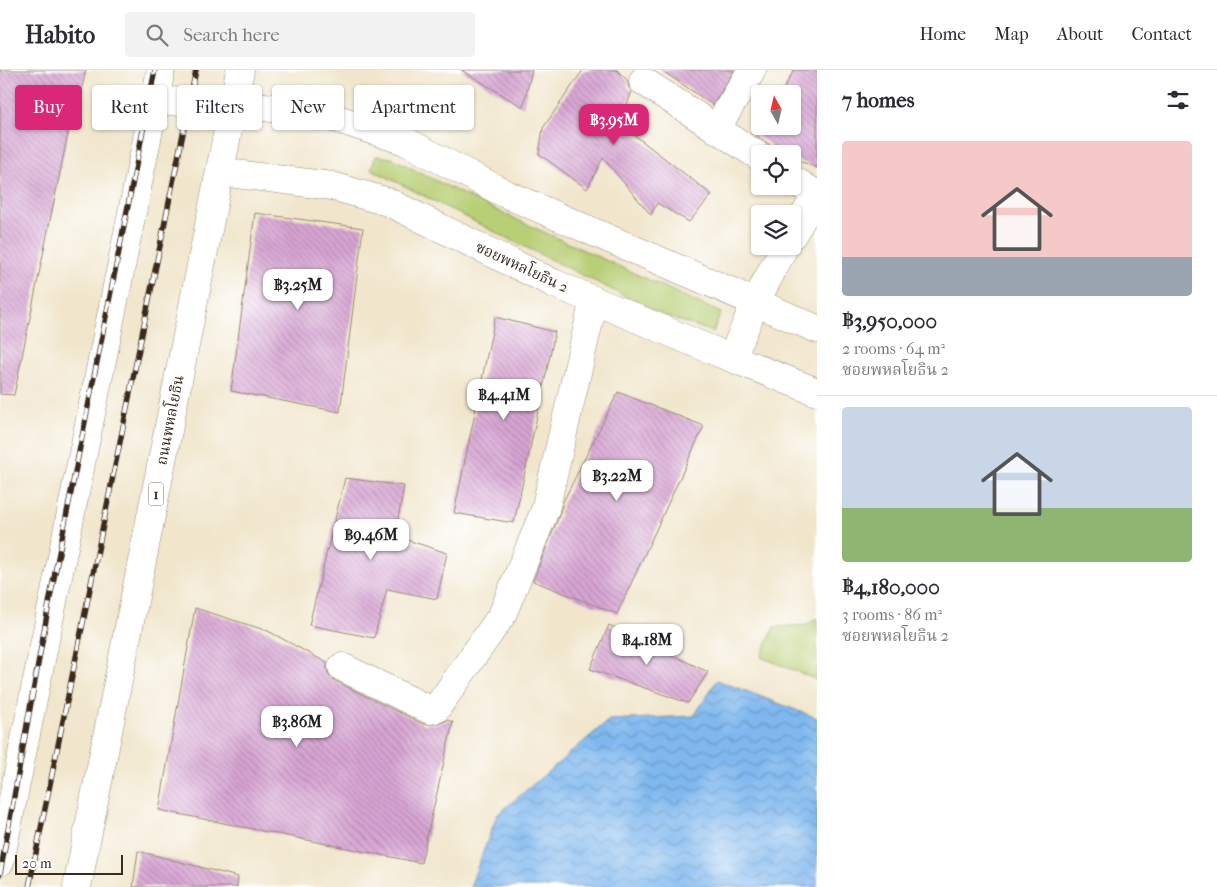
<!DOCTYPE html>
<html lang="en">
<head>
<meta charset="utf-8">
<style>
  body { margin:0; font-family:"IM FELL French Canon","Noto Serif Thai",serif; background:#f2f2f3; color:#2b2b33; height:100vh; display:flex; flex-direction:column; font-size:19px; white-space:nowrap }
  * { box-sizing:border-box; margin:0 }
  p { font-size:16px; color:#7c7c81 }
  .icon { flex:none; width:28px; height:28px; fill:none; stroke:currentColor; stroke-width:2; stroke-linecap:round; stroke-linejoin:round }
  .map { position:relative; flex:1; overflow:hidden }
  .details { display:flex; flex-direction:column; background:#fff; width:400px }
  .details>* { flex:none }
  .hud { position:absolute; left:15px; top:15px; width:475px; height:45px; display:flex; gap:10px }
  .needle { width:32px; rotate:352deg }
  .controls { position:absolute; left:751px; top:15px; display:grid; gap:10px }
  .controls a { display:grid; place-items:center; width:50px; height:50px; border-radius:5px; background:#fff; box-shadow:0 1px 4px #0004; font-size:25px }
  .scale { position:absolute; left:15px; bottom:12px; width:108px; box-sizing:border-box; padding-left:5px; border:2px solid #3b2a1e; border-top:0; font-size:14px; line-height:18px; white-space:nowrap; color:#3b2a1e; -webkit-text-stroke:4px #fff; paint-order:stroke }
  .price { position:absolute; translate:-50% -42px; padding:0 11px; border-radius:10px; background:#fff; color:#222; font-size:16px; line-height:32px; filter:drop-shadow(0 1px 2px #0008) }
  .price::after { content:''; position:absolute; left:50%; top:30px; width:15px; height:11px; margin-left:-8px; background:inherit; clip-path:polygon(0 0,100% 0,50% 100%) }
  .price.on { background:#db2777; color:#fff }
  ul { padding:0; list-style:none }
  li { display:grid; align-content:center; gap:10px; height:265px; padding:0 25px }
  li+li { border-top:1px solid #e1e1e2 }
  li span { display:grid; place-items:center; height:155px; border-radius:5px; color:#555 }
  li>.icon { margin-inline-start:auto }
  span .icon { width:90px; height:90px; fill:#fffc; stroke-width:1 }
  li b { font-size:21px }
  h2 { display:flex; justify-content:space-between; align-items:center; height:60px; padding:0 25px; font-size:21px }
  .tag { padding:0 18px; border-radius:5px; background:#fff; box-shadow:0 1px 4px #0004; font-size:18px; line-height:45px }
  .tag.on { background:#db2777; color:#fff }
  header { display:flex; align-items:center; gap:30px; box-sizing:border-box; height:70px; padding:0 25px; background:#fff; border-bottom:1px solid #e1e1e2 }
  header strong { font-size:24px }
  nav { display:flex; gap:28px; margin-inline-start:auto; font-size:18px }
  .search { width:350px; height:45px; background:#f2f2f3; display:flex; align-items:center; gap:12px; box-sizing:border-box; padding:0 18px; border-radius:5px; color:#7c7c81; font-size:19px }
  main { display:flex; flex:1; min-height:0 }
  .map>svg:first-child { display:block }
  .green { fill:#b8cf74; stroke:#7a7c49 }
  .water { fill:url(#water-waves); stroke:#5d7186 }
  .building { fill:url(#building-back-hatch) }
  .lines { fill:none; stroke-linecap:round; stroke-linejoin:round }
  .minor-casing { stroke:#968875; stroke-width:29 }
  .tertiary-casing { stroke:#968875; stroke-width:29 }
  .primary-casing { stroke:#968875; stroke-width:29 }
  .minor { stroke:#fff; stroke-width:28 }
  .tertiary { stroke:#fff; stroke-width:28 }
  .primary { stroke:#fff; stroke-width:28 }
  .rail-casing { stroke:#3b2a1e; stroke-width:5.5 }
  .rail { stroke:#fff; stroke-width:4; stroke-dasharray:11; stroke-linecap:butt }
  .labels { text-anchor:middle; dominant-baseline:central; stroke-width:5; stroke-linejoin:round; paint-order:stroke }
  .shield { fill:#fff; stroke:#766a62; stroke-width:1 }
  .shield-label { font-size:14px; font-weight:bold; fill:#3b2a1e }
  .street-label { font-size:15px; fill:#3b2a1e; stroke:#fff }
</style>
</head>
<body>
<header>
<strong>Habito</strong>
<div class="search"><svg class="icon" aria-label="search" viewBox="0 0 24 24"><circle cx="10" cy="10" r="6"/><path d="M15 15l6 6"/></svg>Search here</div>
<nav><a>Home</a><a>Map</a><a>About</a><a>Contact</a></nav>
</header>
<main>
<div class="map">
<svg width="817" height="817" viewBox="0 0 817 817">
  <defs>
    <pattern id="water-waves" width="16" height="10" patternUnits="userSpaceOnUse" patternTransform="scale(1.25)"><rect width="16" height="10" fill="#7fb8ef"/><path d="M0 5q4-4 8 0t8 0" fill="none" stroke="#6996c1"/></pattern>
    <pattern id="building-back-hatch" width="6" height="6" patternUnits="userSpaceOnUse" patternTransform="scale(1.25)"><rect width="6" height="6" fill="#d8a5d4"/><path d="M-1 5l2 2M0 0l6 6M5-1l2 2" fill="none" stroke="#b087ab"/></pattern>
  </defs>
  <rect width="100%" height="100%" fill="#fff"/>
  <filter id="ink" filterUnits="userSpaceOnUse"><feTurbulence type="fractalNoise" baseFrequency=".02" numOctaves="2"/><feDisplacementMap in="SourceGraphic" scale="10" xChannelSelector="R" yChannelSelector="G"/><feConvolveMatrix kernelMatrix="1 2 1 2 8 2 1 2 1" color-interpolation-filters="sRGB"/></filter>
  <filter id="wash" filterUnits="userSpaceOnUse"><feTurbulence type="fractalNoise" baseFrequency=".0096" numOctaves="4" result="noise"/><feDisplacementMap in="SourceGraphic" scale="20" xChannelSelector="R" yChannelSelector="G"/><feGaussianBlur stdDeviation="1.12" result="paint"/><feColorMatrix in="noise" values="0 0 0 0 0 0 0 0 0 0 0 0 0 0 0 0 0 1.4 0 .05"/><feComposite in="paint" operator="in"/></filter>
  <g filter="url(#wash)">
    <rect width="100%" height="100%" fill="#f1e6cc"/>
    <g class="green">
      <polygon points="376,86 392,88 472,129 721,243 713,262 665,246 493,161 371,99"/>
      <polygon points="817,548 817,610 761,587 774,557 807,555"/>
    </g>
    <polygon class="water" points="717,610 817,648 817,817 470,817 497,745 609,650 694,646"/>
    <g id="blocks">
      <g class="building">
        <polygon points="0,0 86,0 76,45 72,44 14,325 0,324"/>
        <polygon points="461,0 532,0 523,37"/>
        <polygon points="583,0 617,0 627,10 629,18 632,21 620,54 712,125 689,152 657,133 651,145 603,88 587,119 539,84 543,58"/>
        <polygon points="661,0 734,0 713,35"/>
        <polygon points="794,0 817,0 817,98 792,88 792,84 783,84 774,80 769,74 757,66 763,56 792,56 792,24 781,24"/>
        <polygon points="255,143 363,158 340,342 231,321"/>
        <polygon points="495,247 555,262 514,453 454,443"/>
        <polygon points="618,322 704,356 617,544 533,511 559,446 563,432"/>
        <polygon points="345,408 404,416 395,466 447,483 437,529 387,519 374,568 309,555"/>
        <polygon points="195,538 268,561 327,593 327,599 329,605 335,611 423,654 439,654 447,650 453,652 421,793 159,740"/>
        <polygon points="609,555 708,602 688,633 590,599"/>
        <polygon points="138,781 238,807 237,817 133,817"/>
      </g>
    </g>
  </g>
  <g filter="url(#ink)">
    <use href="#blocks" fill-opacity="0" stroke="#968875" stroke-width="1"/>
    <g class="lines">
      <g class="minor-casing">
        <g id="minor">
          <polyline points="643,11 760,87"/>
          <polyline points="716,59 752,0"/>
          <polyline points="792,109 817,125"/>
          <polyline points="792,165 817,125"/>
          <polyline points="755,233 785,176"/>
          <polyline points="342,597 430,640 436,639 502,545 545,440 594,230"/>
        </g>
      </g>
      <g class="tertiary-casing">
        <g id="tertiary">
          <polyline points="234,32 338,49 405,71 506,124 817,259"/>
          <polyline points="220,102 332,116 388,132 553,213 709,279 817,322"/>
          <polyline points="732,288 755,233"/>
        </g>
      </g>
      <g class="primary-casing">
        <g id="primary">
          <polyline points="153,31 234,32"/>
          <polyline points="0,792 161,0"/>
          <polyline points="77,817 240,0"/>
        </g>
      </g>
      <use href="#minor" class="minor"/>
      <use href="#tertiary" class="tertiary"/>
      <use href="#primary" class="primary"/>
      <g class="rail-casing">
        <g id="rail">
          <polyline points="0,804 50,528 155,0"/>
          <polyline points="29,817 196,0"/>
        </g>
      </g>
      <use href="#rail" class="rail"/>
    </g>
  </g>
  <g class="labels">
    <rect class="shield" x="148.5" y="412.5" width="15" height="23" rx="4"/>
    <g class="shield-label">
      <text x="156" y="424">1</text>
    </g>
    <g class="street-label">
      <text transform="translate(522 197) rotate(25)">ซอยพหลโยธิน 2</text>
      <text transform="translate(170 350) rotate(-79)">ถนนพหลโยธิน</text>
    </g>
  </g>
</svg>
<div class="controls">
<a><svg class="needle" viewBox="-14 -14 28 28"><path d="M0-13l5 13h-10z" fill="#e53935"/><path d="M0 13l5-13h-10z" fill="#7c7c81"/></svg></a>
<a><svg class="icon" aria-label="locate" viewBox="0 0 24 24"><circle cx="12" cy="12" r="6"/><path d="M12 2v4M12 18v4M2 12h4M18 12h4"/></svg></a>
<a><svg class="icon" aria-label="layers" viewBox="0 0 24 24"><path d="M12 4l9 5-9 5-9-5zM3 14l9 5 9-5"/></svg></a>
</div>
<div class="scale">20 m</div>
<b class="price on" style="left:614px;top:76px">฿3.95M</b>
<b class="price" style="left:298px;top:241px">฿3.25M</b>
<b class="price" style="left:504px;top:351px">฿4.41M</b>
<b class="price" style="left:617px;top:432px">฿3.22M</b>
<b class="price" style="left:371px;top:491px">฿9.46M</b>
<b class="price" style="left:647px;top:596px">฿4.18M</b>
<b class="price" style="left:297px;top:678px">฿3.86M</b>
<div class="hud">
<a class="tag on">Buy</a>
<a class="tag">Rent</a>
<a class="tag">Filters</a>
<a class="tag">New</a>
<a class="tag">Apartment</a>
</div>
</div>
<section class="details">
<h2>7 homes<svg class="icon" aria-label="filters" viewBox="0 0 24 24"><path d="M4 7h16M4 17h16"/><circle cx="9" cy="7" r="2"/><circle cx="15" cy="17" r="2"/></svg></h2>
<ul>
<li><span style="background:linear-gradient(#f6c9c9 75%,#9aa5b1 0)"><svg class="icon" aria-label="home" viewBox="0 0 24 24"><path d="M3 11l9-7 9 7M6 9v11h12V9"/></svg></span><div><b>฿3,950,000</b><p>2 rooms · 64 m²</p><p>ซอยพหลโยธิน 2</p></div></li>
<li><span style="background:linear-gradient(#c9d6e8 65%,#8fb573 0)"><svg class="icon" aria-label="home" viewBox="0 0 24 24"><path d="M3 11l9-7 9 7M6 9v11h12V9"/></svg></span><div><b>฿4,180,000</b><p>3 rooms · 86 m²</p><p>ซอยพหลโยธิน 2</p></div></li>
</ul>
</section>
</main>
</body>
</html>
